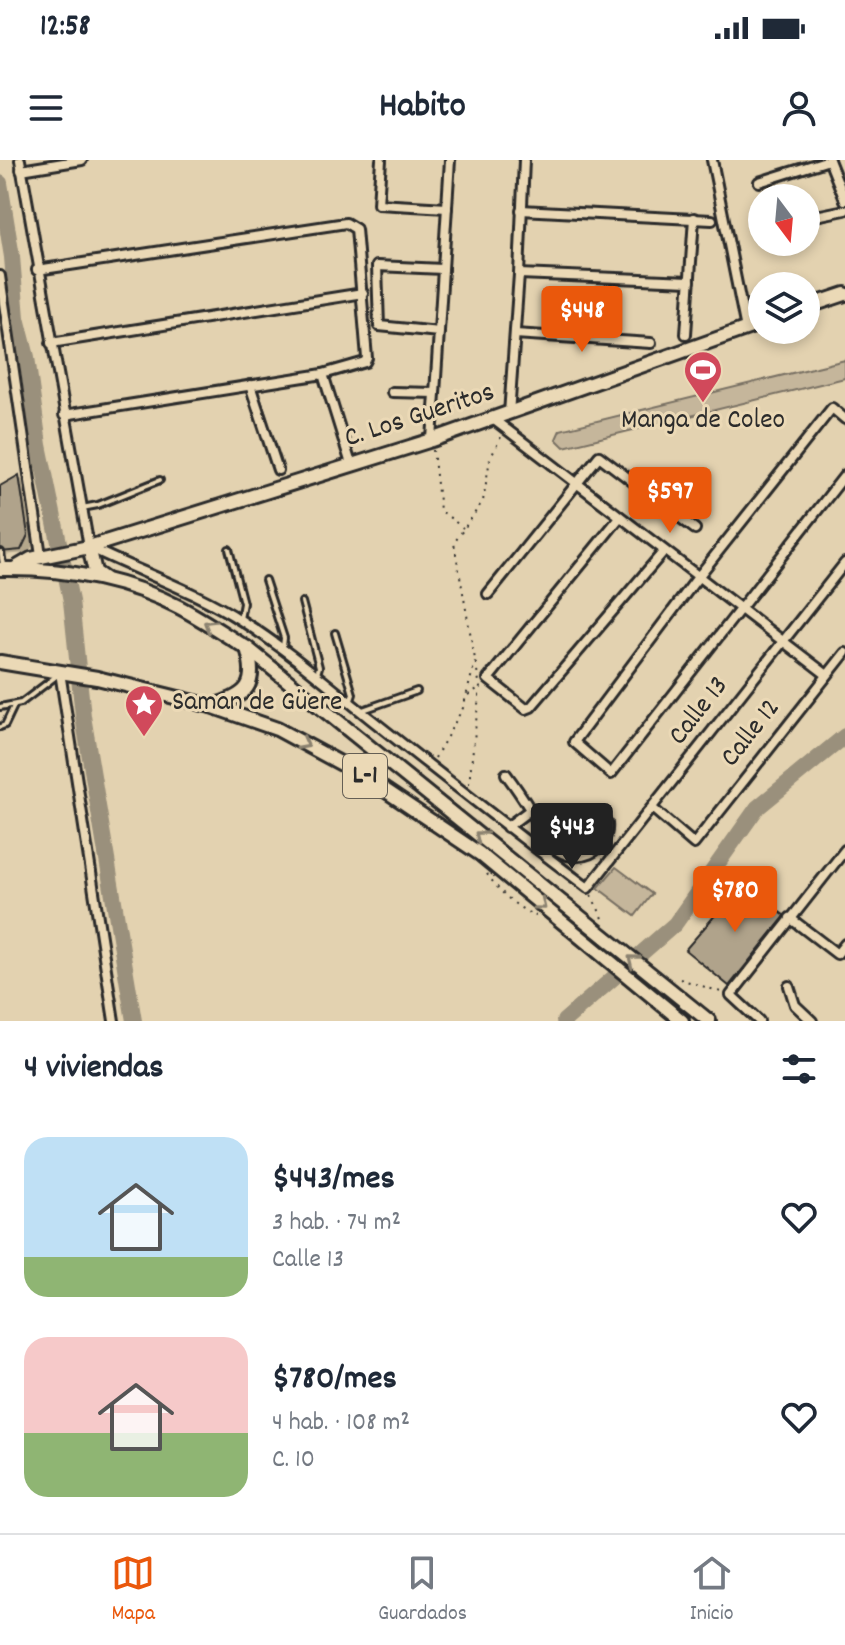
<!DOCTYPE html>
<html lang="es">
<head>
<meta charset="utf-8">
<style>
  body { margin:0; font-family:Dekko,sans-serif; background:#f6f6f7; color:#1f2937; height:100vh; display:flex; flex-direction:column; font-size:30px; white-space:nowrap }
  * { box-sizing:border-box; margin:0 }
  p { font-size:26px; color:#747a83 }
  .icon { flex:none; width:44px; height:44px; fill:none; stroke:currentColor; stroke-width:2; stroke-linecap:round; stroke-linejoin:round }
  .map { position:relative; height:861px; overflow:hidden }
  .details { display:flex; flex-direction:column; background:#fff; flex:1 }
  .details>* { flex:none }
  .needle { width:52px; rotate:164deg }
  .tools { position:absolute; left:748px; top:24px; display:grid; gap:16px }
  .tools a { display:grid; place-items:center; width:72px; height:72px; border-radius:50%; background:#fff; box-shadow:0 4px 12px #0003; font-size:40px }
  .price { position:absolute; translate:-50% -68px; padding:0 18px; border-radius:8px; background:#ea580c; color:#fff; font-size:26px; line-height:52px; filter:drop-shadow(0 2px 4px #0008) }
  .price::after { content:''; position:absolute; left:50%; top:48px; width:24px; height:18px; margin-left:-12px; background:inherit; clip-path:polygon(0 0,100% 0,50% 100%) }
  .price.on { background:#222; color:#fff }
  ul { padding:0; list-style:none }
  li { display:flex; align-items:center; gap:24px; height:200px; padding:0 24px }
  li span { display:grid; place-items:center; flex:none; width:224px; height:160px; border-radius:24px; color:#555 }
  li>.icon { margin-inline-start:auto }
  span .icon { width:96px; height:96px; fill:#fffc; stroke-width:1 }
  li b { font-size:34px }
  h2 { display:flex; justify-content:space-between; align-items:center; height:96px; padding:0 24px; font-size:34px }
  .status { display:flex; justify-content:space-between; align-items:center; height:56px; padding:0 40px; background:#fff; direction:ltr }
  .status svg { height:22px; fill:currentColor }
  header { display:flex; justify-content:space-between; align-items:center; height:104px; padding:0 24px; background:#fff; font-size:36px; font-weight:800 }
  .tab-bar { display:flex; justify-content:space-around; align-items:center; height:112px; border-top:2px solid #e0e1e3; background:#fff; font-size:22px; color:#747a83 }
  .tab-bar a { display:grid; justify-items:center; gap:4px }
  .tab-bar .on { color:#ea580c }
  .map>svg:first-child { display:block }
  .green { fill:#c5b69b; stroke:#787063; stroke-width:2 }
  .shadow { fill:#0003 }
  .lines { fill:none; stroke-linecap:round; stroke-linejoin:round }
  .river { stroke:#9a907b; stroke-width:16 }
  .building { fill:#b0a38b; stroke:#2b2b2b; stroke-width:2 }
  .lane-casing { stroke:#2b2b2b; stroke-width:10 }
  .street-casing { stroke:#2b2b2b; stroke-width:14 }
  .secondary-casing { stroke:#2b2b2b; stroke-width:18 }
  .primary-casing { stroke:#2b2b2b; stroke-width:18 }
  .path { stroke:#2b2b2b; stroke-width:2; stroke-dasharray:2 6; stroke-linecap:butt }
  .lane { stroke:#ebd9b6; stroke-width:4 }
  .street { stroke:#ebd9b6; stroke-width:8 }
  .secondary { stroke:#ebd9b6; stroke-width:12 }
  .primary { stroke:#ebd9b6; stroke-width:12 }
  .oneway { stroke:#8b8270 }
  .labels { text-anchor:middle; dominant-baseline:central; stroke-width:6; stroke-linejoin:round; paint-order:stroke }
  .shield { fill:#ebd9b6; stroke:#655f55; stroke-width:2 }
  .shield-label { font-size:26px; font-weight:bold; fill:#2b2b2b }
  .street-label { font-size:28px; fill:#2b2b2b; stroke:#ebd9b6 }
  .poi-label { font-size:28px; fill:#2b2b2b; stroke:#ebd9b6 }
</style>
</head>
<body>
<div class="status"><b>12:58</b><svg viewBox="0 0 49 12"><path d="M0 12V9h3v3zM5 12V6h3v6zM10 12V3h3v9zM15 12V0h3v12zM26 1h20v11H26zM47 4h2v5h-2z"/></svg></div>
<header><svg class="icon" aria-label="menu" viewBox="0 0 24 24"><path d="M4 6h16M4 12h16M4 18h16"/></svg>Habito<svg class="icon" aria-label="person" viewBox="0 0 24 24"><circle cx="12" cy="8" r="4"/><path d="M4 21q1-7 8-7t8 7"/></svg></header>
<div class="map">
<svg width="845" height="861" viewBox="0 0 845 861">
  <rect width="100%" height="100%" fill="#e3d2b0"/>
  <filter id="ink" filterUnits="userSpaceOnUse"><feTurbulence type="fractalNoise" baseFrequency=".0125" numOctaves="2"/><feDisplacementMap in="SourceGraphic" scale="16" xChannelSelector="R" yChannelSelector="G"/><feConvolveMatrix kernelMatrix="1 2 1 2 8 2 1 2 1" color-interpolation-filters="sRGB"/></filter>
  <g filter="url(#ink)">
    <g class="green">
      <polygon points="845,200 845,218 564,287 556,279 560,270"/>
      <polygon points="616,707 652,734 635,756 598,728"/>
    </g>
    <g class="shadow">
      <polygon points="19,318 26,322 35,380 29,393 0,395 0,328"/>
      <polygon points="750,731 791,761 737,828 730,824"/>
    </g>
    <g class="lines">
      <g class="river">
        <polyline points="0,23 12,97 17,158 27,197 39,285 71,441 83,556 134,861"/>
        <polyline points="564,861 675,764 757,648 845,576"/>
      </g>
    </g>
    <g class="building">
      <polygon points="19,315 28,375 21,390 0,392 0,326"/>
      <polygon points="742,724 785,756 729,826 685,790"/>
    </g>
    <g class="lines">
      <g class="lane-casing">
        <g id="lane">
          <polyline points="82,348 98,345 160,320"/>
          <polyline points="229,389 243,443 240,459"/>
          <polyline points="1,392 3,405"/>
          <polyline points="265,420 284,478 283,487"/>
          <polyline points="302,442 319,507 317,514"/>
          <polyline points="335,473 353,534 351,540"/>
          <polyline points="0,547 21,543 59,514"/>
          <polyline points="363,550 417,531"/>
          <polyline points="0,567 5,565 14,546"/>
        </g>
      </g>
      <g class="street-casing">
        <g id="street">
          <path d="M20,0L89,387C139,412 194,430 242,461C288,490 329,526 372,560C444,617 515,673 588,728L845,403"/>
          <polyline points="381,0 378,44 447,48"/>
          <polyline points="712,0 746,169"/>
          <polyline points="829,0 845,40"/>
          <polyline points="21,10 82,0"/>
          <polyline points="759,22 829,0"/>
          <polyline points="521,50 712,60"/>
          <polyline points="806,58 845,50"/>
          <polyline points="37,110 346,63 356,69 367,198 365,202 323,214 64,255"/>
          <polyline points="519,114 690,121"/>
          <polyline points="0,116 41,396"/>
          <polyline points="439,172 379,166 377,106 443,109"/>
          <polyline points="515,174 651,183"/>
          <polyline points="686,174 694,58"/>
          <polyline points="51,183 363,133"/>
          <polyline points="323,214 351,304"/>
          <polyline points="250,225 278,310"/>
          <polyline points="392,232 435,233"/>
          <polyline points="509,254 519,114 524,0"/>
          <polyline points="493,259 827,515"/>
          <polyline points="845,259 832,248 698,417 574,582 611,614 845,315"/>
          <polyline points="432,280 450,0"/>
          <polyline points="620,357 488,519 526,549 531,547 664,391"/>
          <polyline points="488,434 599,296 695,369"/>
          <polyline points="60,512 114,861"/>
          <path d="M506,614C515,626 523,638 531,651C537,663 543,680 554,688C576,706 610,693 607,663"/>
          <polyline points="652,648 694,684 845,493"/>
          <polyline points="507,667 530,650"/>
          <polyline points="790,758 837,794 845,784"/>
          <polyline points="789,826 795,845 812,861"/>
          <polyline points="759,861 731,835 845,690"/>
        </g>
      </g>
      <g class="secondary-casing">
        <g id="secondary">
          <polyline points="806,147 845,134"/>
          <polyline points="14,409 31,399 89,387 432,280 762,163"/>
        </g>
      </g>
      <g class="primary-casing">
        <g id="primary">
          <polyline points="89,387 95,412 105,419"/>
          <path d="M0,409C61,408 124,418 179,447C202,459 224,474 247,488L709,861"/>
          <polyline points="0,502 97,518 211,546 277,569 364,616 480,694 682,861"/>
          <path d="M211,546C248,536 258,525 247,488"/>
        </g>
      </g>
      <g class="path">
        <polyline points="433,290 440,350 463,368"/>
        <polyline points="468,535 479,528"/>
        <polyline points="435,598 463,548 475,502"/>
        <polyline points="469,624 480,527 454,383 483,341 490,299 501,277"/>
        <path d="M487,714C499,731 516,748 536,756"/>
        <polyline points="591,735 605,762"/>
        <polyline points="680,819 724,833"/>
      </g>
      <use href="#lane" class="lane"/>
      <use href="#street" class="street"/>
      <use href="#secondary" class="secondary"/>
      <use href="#primary" class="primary"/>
    </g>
    <defs><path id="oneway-chevron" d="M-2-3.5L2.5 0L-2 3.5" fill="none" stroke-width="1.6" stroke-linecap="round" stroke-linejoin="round" transform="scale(2)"/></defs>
    <g class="oneway">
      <use href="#oneway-chevron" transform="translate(209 465) rotate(-149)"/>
      <use href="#oneway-chevron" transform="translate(304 584) rotate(28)"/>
      <use href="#oneway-chevron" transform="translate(480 676) rotate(-141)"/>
      <use href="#oneway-chevron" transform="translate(541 745) rotate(40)"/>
      <use href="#oneway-chevron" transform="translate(633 800) rotate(-141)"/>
    </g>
  </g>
  <defs>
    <g id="stadium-pin" transform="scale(2)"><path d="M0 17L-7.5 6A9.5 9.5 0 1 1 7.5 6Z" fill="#d1495b" stroke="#ebd9b6"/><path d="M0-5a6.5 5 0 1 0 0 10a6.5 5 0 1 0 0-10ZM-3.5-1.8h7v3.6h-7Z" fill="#fff"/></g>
    <g id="sight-pin" transform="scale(2)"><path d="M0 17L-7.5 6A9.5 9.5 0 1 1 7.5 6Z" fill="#d1495b" stroke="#ebd9b6"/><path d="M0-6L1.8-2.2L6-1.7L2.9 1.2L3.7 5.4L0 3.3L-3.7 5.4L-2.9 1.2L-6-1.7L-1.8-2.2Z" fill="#fff"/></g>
  </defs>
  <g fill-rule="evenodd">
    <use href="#stadium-pin" x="703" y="210"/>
    <use href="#sight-pin" x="144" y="544"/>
  </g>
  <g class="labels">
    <rect class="shield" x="343" y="594" width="44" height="44" rx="6"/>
    <g class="shield-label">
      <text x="365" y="616">L-1</text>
    </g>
    <g class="street-label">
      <text transform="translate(420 257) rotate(-18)">C. Los Gueritos</text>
      <text transform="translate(700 552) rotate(-52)">Calle 13</text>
      <text transform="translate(752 574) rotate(-52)">Calle 12</text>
    </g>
    <g class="poi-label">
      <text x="703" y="262">Manga de Coleo</text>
      <text x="172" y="544" text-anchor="start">Saman de Güere</text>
    </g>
  </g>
</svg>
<div class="tools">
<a><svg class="needle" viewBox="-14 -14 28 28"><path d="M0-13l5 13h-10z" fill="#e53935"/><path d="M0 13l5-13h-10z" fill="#747a83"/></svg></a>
<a><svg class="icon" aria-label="layers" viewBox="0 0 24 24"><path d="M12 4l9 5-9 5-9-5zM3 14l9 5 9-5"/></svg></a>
</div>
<b class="price" style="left:582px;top:194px">$448</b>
<b class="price" style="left:670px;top:375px">$597</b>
<b class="price on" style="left:572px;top:711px">$443</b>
<b class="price" style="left:735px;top:774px">$780</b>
</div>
<section class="details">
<h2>4 viviendas<svg class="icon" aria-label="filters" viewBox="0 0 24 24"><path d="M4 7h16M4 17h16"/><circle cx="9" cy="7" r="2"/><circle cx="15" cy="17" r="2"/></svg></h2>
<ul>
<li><span style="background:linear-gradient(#bfe0f5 75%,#8fb573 0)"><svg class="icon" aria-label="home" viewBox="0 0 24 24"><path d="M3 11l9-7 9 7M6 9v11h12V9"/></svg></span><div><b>$443/mes</b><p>3 hab. · 74 m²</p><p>Calle 13</p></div><svg class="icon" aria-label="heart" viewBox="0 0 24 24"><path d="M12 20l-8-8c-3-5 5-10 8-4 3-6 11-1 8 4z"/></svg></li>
<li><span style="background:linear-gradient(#f6c9c9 60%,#8fb573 0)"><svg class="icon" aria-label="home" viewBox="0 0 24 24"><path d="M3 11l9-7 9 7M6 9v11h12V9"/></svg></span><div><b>$780/mes</b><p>4 hab. · 108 m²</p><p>C. 10</p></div><svg class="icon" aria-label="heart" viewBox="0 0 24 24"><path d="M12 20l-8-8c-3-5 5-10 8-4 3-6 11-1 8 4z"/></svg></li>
</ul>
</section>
<nav class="tab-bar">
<a class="on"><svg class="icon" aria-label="map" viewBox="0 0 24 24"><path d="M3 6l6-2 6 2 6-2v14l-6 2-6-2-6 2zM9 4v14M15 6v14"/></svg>Mapa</a>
<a><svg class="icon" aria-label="saved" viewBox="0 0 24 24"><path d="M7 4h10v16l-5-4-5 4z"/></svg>Guardados</a>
<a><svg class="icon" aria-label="home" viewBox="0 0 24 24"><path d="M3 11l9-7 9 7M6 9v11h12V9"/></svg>Inicio</a>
</nav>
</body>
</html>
